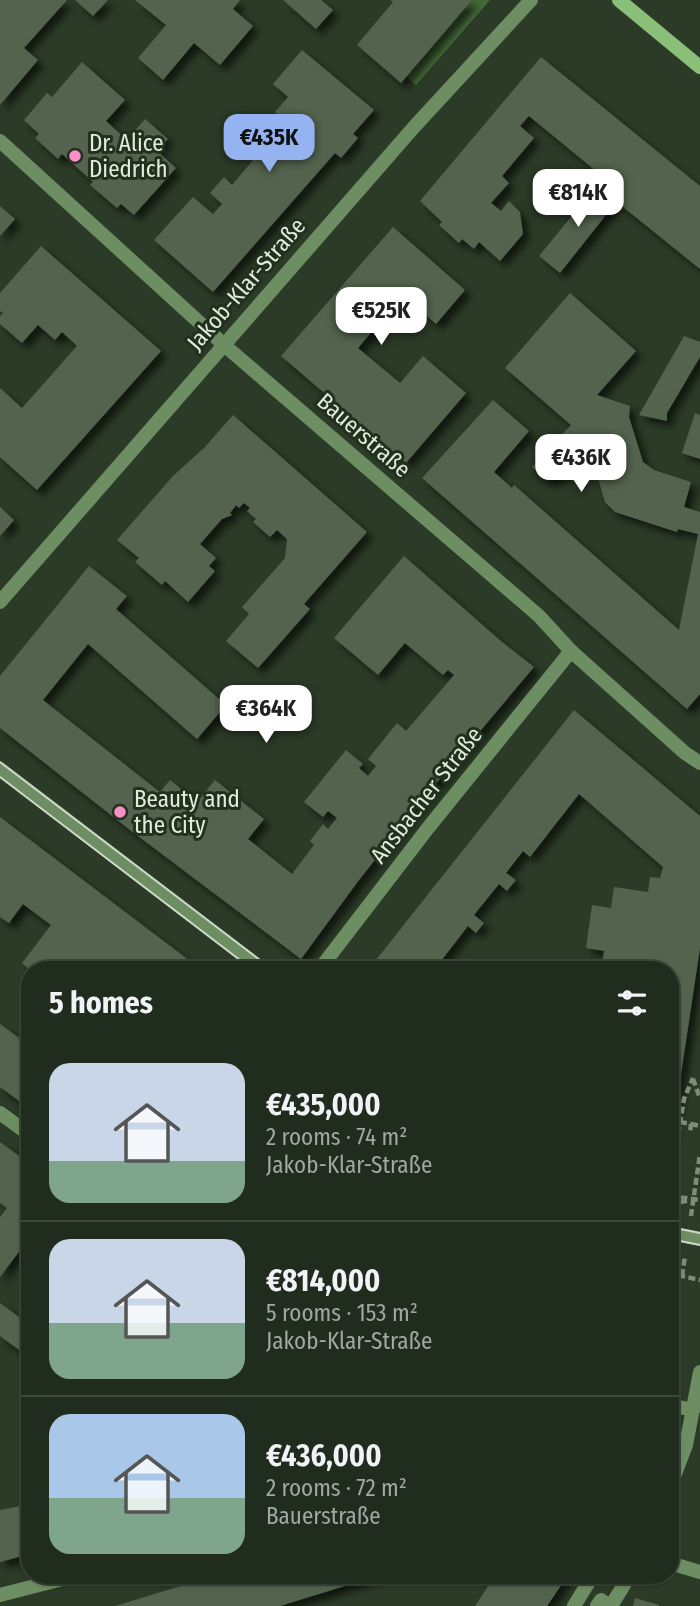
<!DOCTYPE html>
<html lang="en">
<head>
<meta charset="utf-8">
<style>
  body { margin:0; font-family:"Fira Sans Condensed",sans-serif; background:#283426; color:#f1f3f6; height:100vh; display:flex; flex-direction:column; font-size:26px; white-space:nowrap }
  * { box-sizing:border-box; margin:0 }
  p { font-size:23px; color:#a2a7a4 }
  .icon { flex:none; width:38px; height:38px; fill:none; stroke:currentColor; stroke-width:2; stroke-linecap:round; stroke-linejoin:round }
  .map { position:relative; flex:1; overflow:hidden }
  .details { position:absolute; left:21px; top:961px; width:658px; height:623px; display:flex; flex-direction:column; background:#202c1d; border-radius:28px; box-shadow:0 2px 5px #0004,0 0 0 2px #3d483b }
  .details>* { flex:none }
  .price { position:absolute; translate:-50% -60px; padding:0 16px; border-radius:14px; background:#fff; color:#222; font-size:23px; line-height:46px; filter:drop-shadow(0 2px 4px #0008) }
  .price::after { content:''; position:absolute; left:50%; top:42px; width:21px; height:16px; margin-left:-10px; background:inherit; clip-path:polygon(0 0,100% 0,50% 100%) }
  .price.on { background:#95b2f1; color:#111 }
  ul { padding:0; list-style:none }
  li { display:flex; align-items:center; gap:21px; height:175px; padding:0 28px }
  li+li { border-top:2px solid #3d483b }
  li span { display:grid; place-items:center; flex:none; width:196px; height:140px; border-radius:21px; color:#555 }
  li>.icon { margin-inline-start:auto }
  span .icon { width:84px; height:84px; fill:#fffc; stroke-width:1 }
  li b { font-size:30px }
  h2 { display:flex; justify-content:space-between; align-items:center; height:84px; padding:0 28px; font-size:30px }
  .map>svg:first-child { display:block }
  .green { fill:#436937 }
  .building { fill:#52634d; filter:url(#shadow) }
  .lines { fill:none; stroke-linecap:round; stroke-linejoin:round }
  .path { stroke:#7f8c7b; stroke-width:4.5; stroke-dasharray:7 3.5; stroke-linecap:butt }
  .pedestrian { stroke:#6d8e62; stroke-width:14 }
  .minor { stroke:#6d8e62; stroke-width:14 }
  .tertiary { stroke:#6d8e62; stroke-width:14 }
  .secondary { stroke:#8abf79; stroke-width:14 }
  .tram { stroke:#cdd7ca; stroke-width:2 }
  .poi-dot { fill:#fa8fc7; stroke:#22311d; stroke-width:2.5 }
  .labels { text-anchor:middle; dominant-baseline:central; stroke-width:6; stroke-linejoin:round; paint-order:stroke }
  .poi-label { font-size:23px; fill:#e1ebde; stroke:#22311d; text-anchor:start }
  .street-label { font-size:23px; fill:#e1ebde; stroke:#22311d }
</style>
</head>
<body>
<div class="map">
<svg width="700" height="1606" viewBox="0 0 700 1606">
  <defs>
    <filter id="shadow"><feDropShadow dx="6" dy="6" stdDeviation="3.5" flood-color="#0009"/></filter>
  </defs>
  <rect width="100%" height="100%" fill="#2b3b27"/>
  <polygon class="green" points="472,0 490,0 416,85 407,77"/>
  <g class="building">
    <polygon points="0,0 67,0 24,48 38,60 0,105"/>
    <polygon points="75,0 108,0 93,16"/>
    <polygon points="135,0 240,0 233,9 253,26 220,65 194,43 163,80 138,58 166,25"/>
    <polygon points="283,0 321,0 333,10 316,29"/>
    <polygon points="390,0 472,0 401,83 357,45 393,2"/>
    <polygon points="302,50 374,110 353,134 358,138 341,158 335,153 213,292 154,240 193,197 213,214 222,204 210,193 224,177 232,185 286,121 275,112 288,97 273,84"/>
    <polygon points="541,57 700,186 700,269 618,203 624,194 529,116 520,126 534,138 502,176 509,183 491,203 501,211 509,201 520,212 523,234 500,261 479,242 474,249 462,239 459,243 439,225 442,222 420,201"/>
    <polygon points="82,62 125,100 106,121 127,140 145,119 168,139 157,151 176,168 134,215 121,204 117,208 90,185 93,182 62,154 58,159 35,138 39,134 24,120 47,93 52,97"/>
    <polygon points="597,185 617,201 560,273 539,256"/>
    <polygon points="0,206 15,219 0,236"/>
    <polygon points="393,227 465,290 436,324 403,295 358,348 400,383 423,356 466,393 406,463 281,356"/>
    <polygon points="41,246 161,351 37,490 0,457 0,388 22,408 77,346 62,332 55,340 38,325 22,343 0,324 0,316 3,313 0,311 0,293"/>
    <polygon points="570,293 636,351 597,395 630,406 629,417 643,462 654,470 691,482 684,507 700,512 700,694 687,709 422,478 493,400 529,431 494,472 512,488 514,485 679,630 698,534 678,529 677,532 615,512 605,502 588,444 561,475 547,480 532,467 571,425 505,368"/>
    <polygon points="684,336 700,342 700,357 667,413 667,421 639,415"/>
    <polygon points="695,413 700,415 700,459 682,453"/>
    <polygon points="233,415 367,532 304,604 310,609 258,668 226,641 249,614 242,607 285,558 287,539 277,530 270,537 253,522 256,519 247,511 250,508 244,503 239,508 236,505 230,513 232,515 222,519 200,544 216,558 209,566 215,571 188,602 165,581 162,585 135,562 139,558 117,540 173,476 205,447"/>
    <polygon points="0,507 14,520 0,536"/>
    <polygon points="404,556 502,642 534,667 433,787 359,880 301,959 130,830 0,728 0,676 89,566 127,596 116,609 226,705 197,739 88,644 43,700 160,792 170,780 197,802 215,780 264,819 248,839 292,874 314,845 310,841 323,824 328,829 337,818 328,811 323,817 304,802 346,750 363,764 359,768 368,776 376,766 368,759 397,723 406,731 454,675 448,670 443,675 405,643 378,675 334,638"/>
    <polygon points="574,710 700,816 700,948 672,1134 670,970 634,970 602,964 604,951 586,948 592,905 611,908 614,887 648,892 650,877 660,878 663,867 579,794 530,857 523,851 506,873 516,880 507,891 499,884 474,915 484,923 476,933 468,926 434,970 368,970"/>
    <polygon points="0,817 153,933 202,970 114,970 105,963 100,970 30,970 22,963 51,925 23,904 9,923 0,917"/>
    <polygon points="0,1024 30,1046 30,1109 0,1087"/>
    <polygon points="0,1142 30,1164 30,1237 0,1277 0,1217 7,1208 0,1203"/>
    <polygon points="0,1303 30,1325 30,1358 0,1336"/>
    <polygon points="30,1504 30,1554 0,1562 0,1510"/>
    <polygon points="217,1575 377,1575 377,1576 280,1606 115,1606"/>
    <polygon points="478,1575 568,1575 547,1606 475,1606 490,1583"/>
    <polygon points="635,1598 659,1605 659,1606 633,1606"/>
  </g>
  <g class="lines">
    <g class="path">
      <polyline points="693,1079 700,1098"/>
      <polyline points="680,1122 691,1124 690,1133"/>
      <polyline points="691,1124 700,1126"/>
      <polyline points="670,1186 684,1099 693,1078"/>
      <polyline points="670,1196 700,1200"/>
      <polyline points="670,1205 689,1200"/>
      <polyline points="691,1216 700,1154"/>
      <polyline points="670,1268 682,1276 700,1280"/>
      <polyline points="682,1276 685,1256"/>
    </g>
    <g class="pedestrian">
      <polyline points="670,1405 693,1410"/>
      <polyline points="670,1487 686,1445 700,1372"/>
      <polyline points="670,1563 700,1572"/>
      <polyline points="574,1606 593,1575"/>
      <polyline points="597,1606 601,1600 610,1606"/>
      <polyline points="611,1606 630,1575"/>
    </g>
    <g class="minor">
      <polyline points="0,141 223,344 539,616 571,651 685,753 700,763"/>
      <polyline points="0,602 414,127 531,0"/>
      <polyline points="319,970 428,828 571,651"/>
      <polyline points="0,1113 30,1135"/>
      <polyline points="0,1595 78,1575"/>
    </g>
    <g class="tertiary">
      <polyline points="0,769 263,970"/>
      <polyline points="670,1233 700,1239"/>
    </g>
    <polyline class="secondary" points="619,0 700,67"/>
    <g class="tram">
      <polyline points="0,762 273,970"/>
      <polyline points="0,777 253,970"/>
      <polyline points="670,1227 700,1233"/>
      <polyline points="670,1239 700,1245"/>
    </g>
  </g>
  <g class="poi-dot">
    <circle cx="75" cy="156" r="7"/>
    <circle cx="120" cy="812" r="7"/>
  </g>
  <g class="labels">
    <g class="poi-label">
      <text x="89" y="143">Dr. Alice<tspan x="89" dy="26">Diedrich</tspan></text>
      <text x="134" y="799">Beauty and<tspan x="134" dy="26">the City</tspan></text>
    </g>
    <g class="street-label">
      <text transform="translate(246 284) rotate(-49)">Jakob-Klar-Straße</text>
      <text transform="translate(364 435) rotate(41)">Bauerstraße</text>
      <text transform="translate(426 795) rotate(-52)">Ansbacher Straße</text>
    </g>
  </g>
</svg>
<b class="price on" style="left:269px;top:174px">€435K</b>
<b class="price" style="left:578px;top:229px">€814K</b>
<b class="price" style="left:381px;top:347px">€525K</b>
<b class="price" style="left:581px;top:494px">€436K</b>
<b class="price" style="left:266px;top:745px">€364K</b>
<section class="details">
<h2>5 homes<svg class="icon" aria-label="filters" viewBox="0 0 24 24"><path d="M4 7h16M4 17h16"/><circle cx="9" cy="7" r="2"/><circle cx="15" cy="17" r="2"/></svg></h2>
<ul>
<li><span style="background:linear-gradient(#c9d6e8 70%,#7fa58c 0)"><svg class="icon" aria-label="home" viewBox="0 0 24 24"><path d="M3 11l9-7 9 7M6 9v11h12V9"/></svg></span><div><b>€435,000</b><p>2 rooms · 74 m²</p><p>Jakob-Klar-Straße</p></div></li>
<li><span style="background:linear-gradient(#c9d6e8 60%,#7fa58c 0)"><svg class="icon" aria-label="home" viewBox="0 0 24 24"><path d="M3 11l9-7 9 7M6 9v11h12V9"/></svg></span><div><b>€814,000</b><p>5 rooms · 153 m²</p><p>Jakob-Klar-Straße</p></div></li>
<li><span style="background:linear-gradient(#a9c7e8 60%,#7fa58c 0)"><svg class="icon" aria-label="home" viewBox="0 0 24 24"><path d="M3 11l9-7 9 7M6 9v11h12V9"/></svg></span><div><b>€436,000</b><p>2 rooms · 72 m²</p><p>Bauerstraße</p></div></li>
</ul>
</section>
</div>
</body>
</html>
